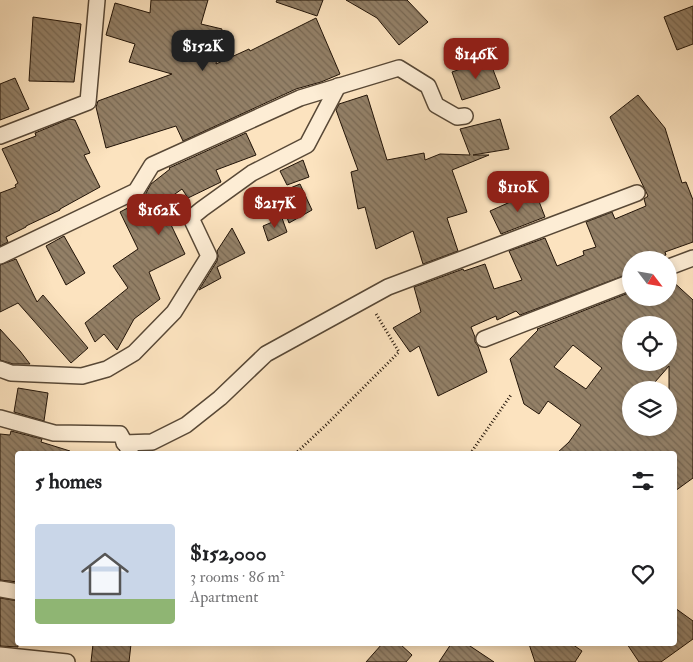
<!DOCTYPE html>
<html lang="en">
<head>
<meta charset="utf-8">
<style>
  body { margin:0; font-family:"IM FELL Double Pica",serif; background:#f6f6f6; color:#202124; height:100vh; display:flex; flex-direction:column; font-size:19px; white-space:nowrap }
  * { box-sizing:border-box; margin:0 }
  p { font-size:16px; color:#757577 }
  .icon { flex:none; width:28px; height:28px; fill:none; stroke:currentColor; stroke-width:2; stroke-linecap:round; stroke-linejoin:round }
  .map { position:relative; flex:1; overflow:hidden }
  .sheet { position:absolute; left:15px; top:451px; width:662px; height:195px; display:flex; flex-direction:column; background:#fff; border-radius:5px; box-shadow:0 2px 8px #0003 }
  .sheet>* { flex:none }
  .needle { width:32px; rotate:121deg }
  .controls { position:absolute; left:622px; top:251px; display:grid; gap:10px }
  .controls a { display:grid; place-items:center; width:55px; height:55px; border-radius:50%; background:#fff; box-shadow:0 2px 8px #0003; font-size:25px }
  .price { position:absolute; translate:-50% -42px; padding:0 11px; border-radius:10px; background:#8f2418; color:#fff; font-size:16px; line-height:32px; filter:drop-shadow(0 1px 2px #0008) }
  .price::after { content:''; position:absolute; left:50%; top:30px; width:15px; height:11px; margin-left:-8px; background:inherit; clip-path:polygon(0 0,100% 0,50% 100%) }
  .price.selected { background:#222; color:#fff }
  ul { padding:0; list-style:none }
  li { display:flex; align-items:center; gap:15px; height:125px; padding:0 20px }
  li+li { border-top:1px solid #e0e0e0 }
  li span { display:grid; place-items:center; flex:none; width:140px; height:100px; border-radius:5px; color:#555 }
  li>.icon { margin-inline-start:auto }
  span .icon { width:60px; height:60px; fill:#fffc; stroke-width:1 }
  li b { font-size:21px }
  h2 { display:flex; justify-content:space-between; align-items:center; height:60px; padding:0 20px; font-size:21px }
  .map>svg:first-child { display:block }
  .building { fill:url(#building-back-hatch); stroke:#221408; fill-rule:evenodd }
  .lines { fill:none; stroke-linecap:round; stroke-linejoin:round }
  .street-casing { stroke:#584836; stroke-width:18 }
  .path { stroke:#221408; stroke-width:3; stroke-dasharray:1 2.5; stroke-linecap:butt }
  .street { stroke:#fdedd5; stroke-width:15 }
</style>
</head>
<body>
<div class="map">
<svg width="693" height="662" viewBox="0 0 693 662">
  <defs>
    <pattern id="building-back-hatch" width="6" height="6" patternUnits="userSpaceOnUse" patternTransform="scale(1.25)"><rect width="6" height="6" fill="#938067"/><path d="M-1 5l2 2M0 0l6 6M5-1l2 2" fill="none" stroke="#786853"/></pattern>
  </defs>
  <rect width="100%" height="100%" fill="#fce3bf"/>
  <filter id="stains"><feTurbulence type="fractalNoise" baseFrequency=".004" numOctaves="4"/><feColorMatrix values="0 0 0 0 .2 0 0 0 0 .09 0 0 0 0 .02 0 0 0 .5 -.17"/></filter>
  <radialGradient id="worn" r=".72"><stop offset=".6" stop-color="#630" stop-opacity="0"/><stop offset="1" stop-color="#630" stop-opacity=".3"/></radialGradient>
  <g class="building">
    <polygon points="151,0 208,0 201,24 222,29 216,64 249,49 250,51 316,18 340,74 321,82 296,89 183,141 176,126 106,148 96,107 98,101 172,74 129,62 135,44 106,35 115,3 150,13"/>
    <polygon points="277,0 323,0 317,16 276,2"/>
    <polygon points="346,0 407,0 428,22 399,45 377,18"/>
    <polygon points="693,6 693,44 677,50 664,17"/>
    <polygon points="33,17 81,24 74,82 29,81"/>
    <polygon points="489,59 500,88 462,100 452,72"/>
    <polygon points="15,78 29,109 0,120 0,84"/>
    <polygon points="367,95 387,160 424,153 425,160 440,154 470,155 460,129 500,119 509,149 473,155 489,155 452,170 467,212 447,218 458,251 423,264 413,231 376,249 365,207 358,209 351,172 358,170 336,110 339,104"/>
    <polygon points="638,95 665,128 682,183 686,182 693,200 693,242 665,252 666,255 649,260 631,260 631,273 520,315 516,311 497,320 496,316 471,327 475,337 475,342 478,346 487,372 438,396 419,346 410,352 393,328 421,312 414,287 463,269 464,271 485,264 494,289 522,280 509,251 545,238 557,266 584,255 583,251 596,247 586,222 612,212 615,219 646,206 644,199 648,196 610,117"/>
    <polygon points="69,119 75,120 90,153 84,155 100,187 60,209 60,210 26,226 26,227 6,237 8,242 0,246 0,193 16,187 15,185 18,183 2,149 36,136 35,133"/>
    <polygon points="246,133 256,155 216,170 221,182 188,198 182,189 161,204 185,254 149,272 160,299 134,319 117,350 104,334 95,342 85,323 128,288 113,266 138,249 120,212 145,199 146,193 151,184 170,169 169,168"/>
    <polygon points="303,160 309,177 287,185 280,171"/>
    <polygon points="300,184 312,210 289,223 278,193"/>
    <polygon points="535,191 545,217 501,234 490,211"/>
    <polygon points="282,218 287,232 268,241 263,226"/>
    <polygon points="232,228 245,253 217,267 221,278 199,290 217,261 218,256 217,251"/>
    <polygon points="64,236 85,273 66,285 46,246"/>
    <polygon points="16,259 37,302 43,295 88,348 71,363 18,303 0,312 0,265"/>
    <path d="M669,278L693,300V478L675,491V454H556L569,442L581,425L548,401L539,414L524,404L510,359L538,330L537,329L631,292V298H669ZM631,325H669V362H631ZM573,345L602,368L586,389L554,367ZM669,366V428H631V390H648Z"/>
    <polygon points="0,329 20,351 30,364 13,364 0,360"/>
    <polygon points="18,388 48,393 44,421 14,412"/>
    <polygon points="11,431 42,439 41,442 70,451 69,454 18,454 18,582 0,580 0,434 10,435"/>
    <polygon points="0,598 18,601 18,647 0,646"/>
    <polygon points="675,608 693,621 693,639 661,662 639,662 627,644 675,644"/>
    <polygon points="93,644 131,644 129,662 91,662"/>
    <polygon points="382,644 400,644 412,655 406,662 366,662"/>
    <polygon points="451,644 467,644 494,662 439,662"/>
    <polygon points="529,644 572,644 582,651 575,662 535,662"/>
  </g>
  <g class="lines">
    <g class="street-casing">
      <g id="street">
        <polyline points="0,136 88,102 97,0"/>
        <polyline points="0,256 136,191 152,165 300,98 399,68 428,86 436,105 457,117 465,116"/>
        <polyline points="669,267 693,258"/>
        <polyline points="484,339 631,282"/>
        <polyline points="0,369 11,373 82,376 107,369 134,353 174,312 209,256 191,218 202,209 252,173 307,145 338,86"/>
        <polyline points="0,418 54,433 120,434 131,454"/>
        <polyline points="124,443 152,442 186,425 220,398 266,354 388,287 637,193"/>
        <polyline points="0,589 18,592"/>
        <polyline points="0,655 67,662"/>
      </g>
    </g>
    <g class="path">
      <polyline points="295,454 326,425 399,352 375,312"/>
      <polyline points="470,454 511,395"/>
    </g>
    <use href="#street" class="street"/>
  </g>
  <rect width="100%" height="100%" filter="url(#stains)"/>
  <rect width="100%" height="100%" fill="url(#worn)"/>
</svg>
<div class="controls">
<a><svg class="needle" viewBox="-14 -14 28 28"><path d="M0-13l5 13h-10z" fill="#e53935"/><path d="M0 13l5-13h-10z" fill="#757577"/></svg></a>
<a><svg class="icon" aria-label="locate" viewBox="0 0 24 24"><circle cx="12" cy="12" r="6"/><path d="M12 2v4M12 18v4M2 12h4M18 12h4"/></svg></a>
<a><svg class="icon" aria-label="layers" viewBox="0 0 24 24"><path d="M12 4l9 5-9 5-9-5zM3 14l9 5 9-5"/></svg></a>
</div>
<b class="price selected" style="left:203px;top:72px">$152K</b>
<b class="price" style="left:476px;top:80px">$146K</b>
<b class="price" style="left:518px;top:213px">$110K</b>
<b class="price" style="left:275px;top:229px">$217K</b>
<b class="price" style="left:159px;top:236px">$162K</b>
<section class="sheet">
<h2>5 homes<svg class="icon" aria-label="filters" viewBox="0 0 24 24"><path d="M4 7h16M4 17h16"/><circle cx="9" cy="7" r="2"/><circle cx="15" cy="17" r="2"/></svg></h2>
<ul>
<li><span style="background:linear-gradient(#c9d6e8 75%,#8fb573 0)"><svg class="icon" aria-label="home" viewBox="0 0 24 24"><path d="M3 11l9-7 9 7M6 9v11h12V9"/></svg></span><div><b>$152,000</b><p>3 rooms · 86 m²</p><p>Apartment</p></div><svg class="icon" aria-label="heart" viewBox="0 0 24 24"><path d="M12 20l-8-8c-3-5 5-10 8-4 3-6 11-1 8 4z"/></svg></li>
</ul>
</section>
</div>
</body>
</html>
